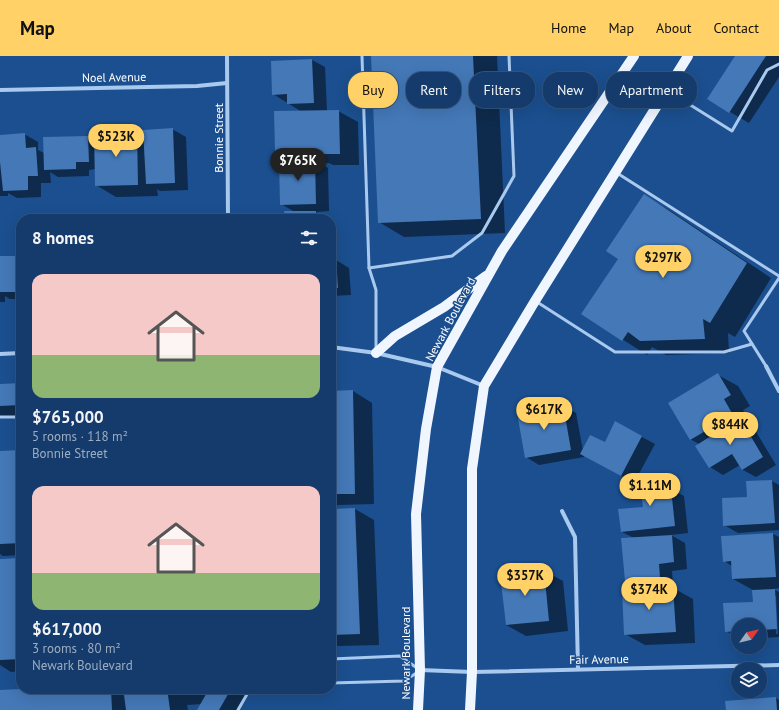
<!DOCTYPE html>
<html lang="en">
<head>
<meta charset="utf-8">
<style>
  body { margin:0; font-family:"PT Sans",sans-serif; background:#214673; color:#f1f3f6; height:100vh; display:flex; flex-direction:column; font-size:15px; white-space:nowrap }
  * { box-sizing:border-box; margin:0 }
  p { font-size:13px; color:#9dadc1 }
  .icon { flex:none; width:22px; height:22px; fill:none; stroke:currentColor; stroke-width:2; stroke-linecap:round; stroke-linejoin:round }
  .map { position:relative; flex:1; overflow:hidden }
  .panel { position:absolute; left:16px; top:158px; width:320px; height:480px; display:flex; flex-direction:column; background:#143b6b; border-radius:16px; box-shadow:0 4px 16px #0002,0 0 0 1px #33557e }
  .panel>* { flex:none }
  .hud { position:absolute; left:348px; top:16px; width:371px; height:36px; display:flex; gap:8px }
  .needle { width:26px; rotate:56deg }
  .fabs { position:absolute; left:731px; top:562px; display:grid; gap:8px }
  .fabs a { display:grid; place-items:center; width:36px; height:36px; border-radius:50%; background:#143b6b; box-shadow:0 4px 16px #0002,0 0 0 1px #33557e; font-size:20px }
  .price { position:absolute; translate:-50% -34px; padding:0 9px; border-radius:14px; background:#ffd166; color:#111; font-size:13px; line-height:26px; filter:drop-shadow(0 1px 2px #0008) }
  .price::after { content:''; position:absolute; left:50%; top:24px; width:12px; height:9px; margin-left:-6px; background:inherit; clip-path:polygon(0 0,100% 0,50% 100%) }
  .price.active { background:#222; color:#fff }
  ul { padding:0; list-style:none }
  li { display:grid; align-content:center; gap:8px; height:212px; padding:0 16px }
  li span { display:grid; place-items:center; height:124px; border-radius:12px; color:#555 }
  li>.icon { margin-inline-start:auto }
  span .icon { width:72px; height:72px; fill:#fffc; stroke-width:1 }
  li b { font-size:17px }
  h2 { display:flex; justify-content:space-between; align-items:center; height:48px; padding:0 16px; font-size:17px }
  .pill { padding:0 14px; border-radius:16px; background:#143b6b; box-shadow:0 4px 16px #0002,0 0 0 1px #33557e; font-size:14px; line-height:36px }
  .pill.active { background:#ffd166; color:#111 }
  header { display:flex; align-items:center; gap:24px; box-sizing:border-box; height:56px; padding:0 20px; background:#ffd166; color:#111 }
  header strong { font-size:19px }
  nav { display:flex; gap:22px; margin-inline-start:auto; font-size:14px }
  .map>svg:first-child { display:block }
  .shadow { fill:#0007; fill-rule:evenodd }
  .building { fill:#4478b7 }
  .lines { fill:none; stroke-linecap:round; stroke-linejoin:round }
  .lane { stroke:#a9c9ee; stroke-width:3 }
  .street { stroke:#a9c9ee; stroke-width:4 }
  .primary { stroke:#f0f6ff; stroke-width:10 }
  .labels { text-anchor:middle; dominant-baseline:central; stroke-width:3; stroke-linejoin:round; paint-order:stroke }
  .street-label { font-size:12px; fill:#fff; stroke:#1b4f8f }
</style>
</head>
<body>
<header>
<strong>Map</strong>
<nav><a>Home</a><a>Map</a><a>About</a><a>Contact</a></nav>
</header>
<div class="map">
<svg width="779" height="654" viewBox="0 0 779 654">
  <rect width="100%" height="100%" fill="#1b4f8f"/>
  <g class="shadow">
    <polygon points="372,0 497,0 505,177 404,181 379,166"/>
    <polygon points="736,0 779,0 779,21 749,67 730,56"/>
    <polygon points="312,4 325,11 327,55 338,55 358,66 359,109 333,109 329,107 320,107 328,112 329,155 316,156 328,163 286,163 295,156 281,148 290,105 276,96 302,56 273,38"/>
    <polygon points="172,73 186,81 188,134 160,135 157,133 158,140 116,141 96,129 96,113 89,114 89,120 58,121 50,116 51,127 41,127 41,141 17,142 8,137 8,140 0,140 0,80 24,78 38,86 38,94 44,97 44,82 88,81 95,85 137,76 144,80"/>
    <polygon points="644,140 669,154 771,222 735,281 728,277 729,297 666,299 652,291 647,299 583,258 619,203"/>
    <polygon points="0,201 21,201 21,243 10,243 5,240 5,246 0,246"/>
    <polygon points="331,204 336,204 349,212 351,239 331,240"/>
    <polygon points="718,319 738,330 750,350 743,354 776,409 756,421 743,414 740,409 723,419 710,411 699,388 690,383"/>
    <polygon points="21,328 21,361 0,361 0,329"/>
    <polygon points="353,335 372,347 374,448 337,449 331,446 331,336"/>
    <polygon points="563,350 576,357 583,395 605,387 616,367 655,388 634,427 584,399 584,401 539,409 526,401"/>
    <polygon points="20,395 21,499 3,500 0,498 0,396"/>
    <polygon points="660,418 673,426 674,435 684,440 688,477 671,479 685,487 687,513 672,515 673,529 650,531 650,533 673,532 693,543 695,587 645,589 625,578 642,534 626,524 634,482 622,476 644,452"/>
    <polygon points="772,425 779,429 779,474 738,477 724,469 748,442 747,426"/>
    <polygon points="355,453 374,464 379,589 338,590 331,586 331,454"/>
    <path d="M773,478L779,481V532L773,533L779,536V581L760,582V569H738V582L726,575L754,547L753,534L733,523L732,510L724,505L722,480ZM774,540H776L778,578H776Z"/>
    <polygon points="21,503 21,615 11,616 0,609 0,504"/>
    <polygon points="543,514 563,525 568,575 526,580 506,569"/>
    <polygon points="36,633 118,633 130,640 150,638 150,633 207,633 207,638 210,633 249,633 236,654 198,654 202,648 187,649 188,654 0,654 0,635"/>
    <polygon points="776,642 779,644 779,654 727,654"/>
  </g>
  <g class="building">
    <polygon points="371,0 473,0 481,163 378,167"/>
    <polygon points="735,0 766,0 729,57 707,43"/>
    <polygon points="312,3 314,47 287,48 287,38 272,39 271,5"/>
    <polygon points="339,54 340,98 312,98 312,96 275,97 274,55"/>
    <polygon points="173,72 175,127 146,128 143,74"/>
    <polygon points="137,75 138,129 95,130 94,76"/>
    <polygon points="25,77 26,92 36,91 38,120 28,120 28,134 3,135 0,106 0,79"/>
    <polygon points="88,80 89,106 76,106 76,113 44,114 43,81"/>
    <polygon points="315,103 316,148 280,149 279,104"/>
    <polygon points="644,138 747,207 710,267 703,263 705,283 640,285 628,276 622,285 581,258 618,203 606,195"/>
    <polygon points="284,155 316,155 316,163 285,163"/>
    <rect x="0" y="200" width="21" height="36"/>
    <polygon points="331,203 336,203 338,232 331,232"/>
    <polygon points="718,317 731,339 724,343 733,359 690,384 668,347"/>
    <polygon points="21,327 21,349 0,350 0,328"/>
    <polygon points="353,334 355,438 331,438 331,335"/>
    <polygon points="563,348 571,394 525,402 517,357"/>
    <polygon points="740,362 763,401 742,414 732,398 709,412 695,390"/>
    <polygon points="615,365 642,380 621,420 580,398 590,379 605,386"/>
    <polygon points="20,394 21,487 0,488 0,395"/>
    <polygon points="660,417 662,433 671,432 675,470 621,476 618,453 643,451 639,419"/>
    <polygon points="772,424 775,467 723,470 722,442 747,441 746,425"/>
    <polygon points="355,452 360,578 331,579 331,453"/>
    <polygon points="773,477 776,521 732,523 731,505 723,506 721,480"/>
    <polygon points="672,479 674,506 659,508 660,522 625,525 621,482"/>
    <polygon points="21,502 21,603 0,604 0,503"/>
    <polygon points="544,513 549,565 506,569 500,518"/>
    <polygon points="673,531 676,576 624,579 622,534"/>
    <polygon points="775,533 777,573 760,574 760,569 738,569 738,575 725,576 723,547 753,546 752,534"/>
    <polygon points="21,633 111,633 112,654 0,654 0,634"/>
    <polygon points="149,633 189,633 189,637 168,639 170,654 126,654 124,639 149,637"/>
    <polygon points="209,633 231,633 219,654 197,654"/>
    <polygon points="776,641 777,654 726,654 725,645"/>
  </g>
  <g class="lines">
    <g class="lane">
      <polyline points="362,0 369,212 376,234 376,295"/>
      <polyline points="668,35 732,75 767,14 779,8"/>
      <polyline points="617,117 779,220"/>
      <polyline points="369,212 452,200 482,177 514,120 509,0"/>
      <polyline points="537,246 615,296 724,296 752,288"/>
      <polyline points="766,310 744,275 779,222"/>
      <polyline points="0,361 21,361"/>
      <polyline points="331,603 400,600 417,612"/>
      <polyline points="331,627 404,625 418,616"/>
      <polyline points="238,654 250,633"/>
    </g>
    <g class="street">
      <polyline points="227,0 228,163"/>
      <polyline points="0,34 197,30 227,27"/>
      <polyline points="331,291 376,297 437,311 484,330"/>
      <polyline points="0,298 21,297"/>
      <polyline points="766,310 779,335"/>
      <polyline points="562,455 575,481 578,613"/>
      <polyline points="420,614 472,616 779,609"/>
    </g>
    <g class="primary">
      <polyline points="376,297 395,280 444,251 486,220"/>
      <polyline points="418,654 420,614 416,458 426,373 437,311 502,195 634,0"/>
      <polyline points="470,654 472,616 472,413 484,330 535,245 688,0"/>
    </g>
  </g>
  <g class="labels">
    <g class="street-label">
      <text transform="translate(114 21) rotate(-1)">Noel Avenue</text>
      <text transform="translate(218 82) rotate(-90)">Bonnie Street</text>
      <text transform="translate(450 263) rotate(-62)">Newark Boulevard</text>
      <text transform="translate(405 597) rotate(-90)">Newark Boulevard</text>
      <text transform="translate(599 603) rotate(-1)">Fair Avenue</text>
    </g>
  </g>
</svg>
<div class="fabs">
<a><svg class="needle" viewBox="-14 -14 28 28"><path d="M0-13l5 13h-10z" fill="#e53935"/><path d="M0 13l5-13h-10z" fill="#9dadc1"/></svg></a>
<a><svg class="icon" aria-label="layers" viewBox="0 0 24 24"><path d="M12 4l9 5-9 5-9-5zM3 14l9 5 9-5"/></svg></a>
</div>
<b class="price" style="left:116px;top:102px">$523K</b>
<b class="price active" style="left:298px;top:126px">$765K</b>
<b class="price" style="left:663px;top:223px">$297K</b>
<b class="price" style="left:544px;top:375px">$617K</b>
<b class="price" style="left:730px;top:390px">$844K</b>
<b class="price" style="left:650px;top:451px">$1.11M</b>
<b class="price" style="left:525px;top:541px">$357K</b>
<b class="price" style="left:649px;top:555px">$374K</b>
<div class="hud">
<a class="pill active">Buy</a>
<a class="pill">Rent</a>
<a class="pill">Filters</a>
<a class="pill">New</a>
<a class="pill">Apartment</a>
</div>
<section class="panel">
<h2>8 homes<svg class="icon" aria-label="filters" viewBox="0 0 24 24"><path d="M4 7h16M4 17h16"/><circle cx="9" cy="7" r="2"/><circle cx="15" cy="17" r="2"/></svg></h2>
<ul>
<li><span style="background:linear-gradient(#f6c9c9 65%,#8fb573 0)"><svg class="icon" aria-label="home" viewBox="0 0 24 24"><path d="M3 11l9-7 9 7M6 9v11h12V9"/></svg></span><div><b>$765,000</b><p>5 rooms · 118 m²</p><p>Bonnie Street</p></div></li>
<li><span style="background:linear-gradient(#f6c9c9 70%,#8fb573 0)"><svg class="icon" aria-label="home" viewBox="0 0 24 24"><path d="M3 11l9-7 9 7M6 9v11h12V9"/></svg></span><div><b>$617,000</b><p>3 rooms · 80 m²</p><p>Newark Boulevard</p></div></li>
</ul>
</section>
</div>
</body>
</html>
